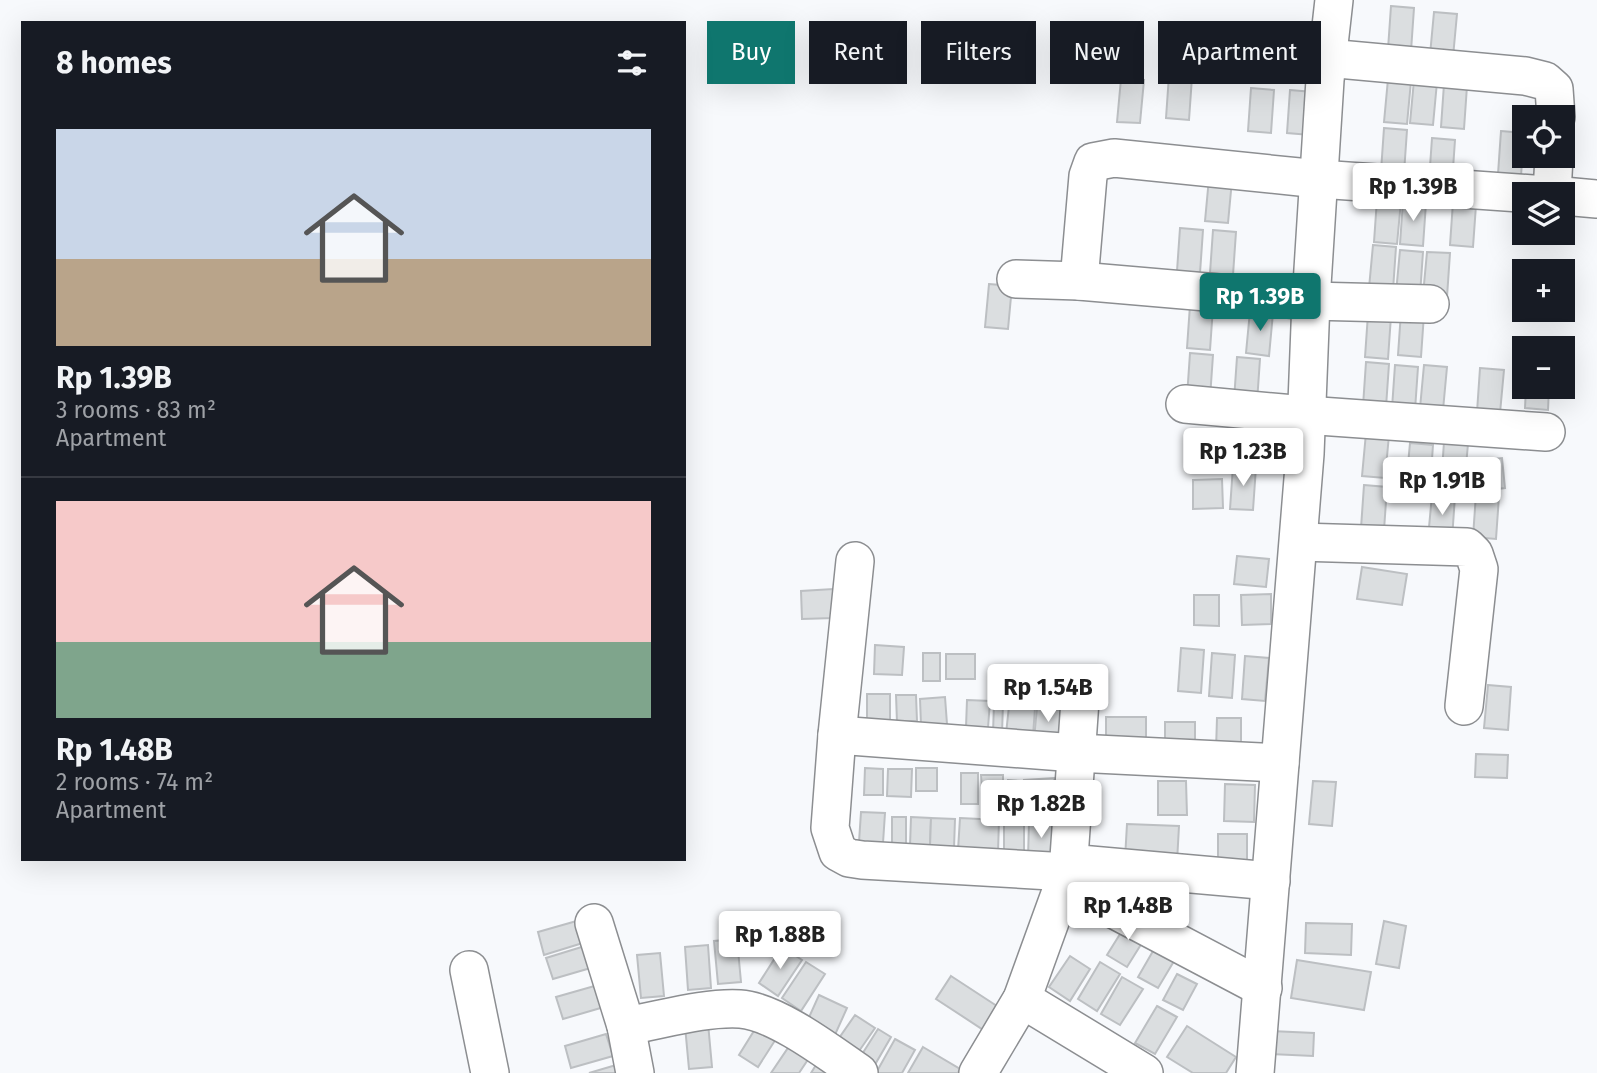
<!DOCTYPE html>
<html lang="en">
<head>
<meta charset="utf-8">
<style>
  body { margin:0; font-family:"Fira Sans",sans-serif; background:#242831; color:#f1f3f6; height:100vh; display:flex; flex-direction:column; font-size:26px; white-space:nowrap }
  * { box-sizing:border-box; margin:0 }
  p { font-size:23px; color:#9ea1a6 }
  .icon { flex:none; width:38px; height:38px; fill:none; stroke:currentColor; stroke-width:2; stroke-linecap:round; stroke-linejoin:round }
  .map { position:relative; flex:1; overflow:hidden }
  .drawer { position:absolute; left:21px; top:21px; width:665px; height:840px; display:flex; flex-direction:column; background:#171b24; border-radius:0px; box-shadow:0 7px 28px #0002 }
  .drawer>* { flex:none }
  .top-card { position:absolute; left:707px; top:21px; width:665px; height:63px; display:flex; gap:14px }
  .buttons { position:absolute; left:1512px; top:105px; display:grid; gap:14px }
  .buttons a { display:grid; place-items:center; width:63px; height:63px; border-radius:0px; background:#171b24; box-shadow:0 7px 28px #0002; font-size:35px }
  .price { position:absolute; translate:-50% -60px; padding:0 16px; border-radius:7px; background:#fff; color:#222; font-size:23px; line-height:46px; filter:drop-shadow(0 2px 4px #0008) }
  .price::after { content:''; position:absolute; left:50%; top:42px; width:21px; height:16px; margin-left:-10px; background:inherit; clip-path:polygon(0 0,100% 0,50% 100%) }
  .price.on { background:#0f766e; color:#fff }
  ul { padding:0; list-style:none }
  li { display:grid; align-content:center; gap:14px; height:371px; padding:0 35px }
  li+li { border-top:2px solid #363941 }
  li span { display:grid; place-items:center; height:217px; border-radius:0px; color:#555 }
  li>.icon { margin-inline-start:auto }
  span .icon { width:126px; height:126px; fill:#fffc; stroke-width:1 }
  li b { font-size:30px }
  h2 { display:flex; justify-content:space-between; align-items:center; height:84px; padding:0 35px; font-size:30px }
  .chip { padding:0 24px; border-radius:0px; background:#171b24; box-shadow:0 7px 28px #0002; font-size:24px; line-height:63px }
  .chip.on { background:#0f766e; color:#fff }
  .map>svg:first-child { display:block }
  .building { fill:#dbdee0; stroke:#bcbfc2; stroke-width:2 }
  .lines { fill:none; stroke-linecap:round; stroke-linejoin:round }
  .minor-casing { stroke:#8c8e91; stroke-width:40 }
  .minor { stroke:#fff; stroke-width:37 }
</style>
</head>
<body>
<div class="map">
<svg width="1597" height="1073" viewBox="0 0 1597 1073">
  <rect width="100%" height="100%" fill="#f7f9fc"/>
  <g class="building">
    <polygon points="1391,6 1414,8 1411,51 1388,49"/>
    <polygon points="1434,12 1457,14 1453,57 1430,55"/>
    <polygon points="1169,75 1192,77 1189,120 1166,118"/>
    <polygon points="1121,79 1144,80 1140,123 1117,122"/>
    <polygon points="1388,79 1411,81 1407,124 1384,122"/>
    <polygon points="1414,80 1437,82 1433,125 1410,123"/>
    <polygon points="1444,84 1467,86 1464,129 1441,127"/>
    <polygon points="1251,88 1274,90 1271,133 1248,131"/>
    <polygon points="1290,90 1313,92 1310,135 1287,133"/>
    <polygon points="1384,128 1407,130 1404,173 1381,171"/>
    <polygon points="1501,131 1524,133 1521,176 1498,174"/>
    <polygon points="1432,138 1455,140 1452,183 1429,181"/>
    <polygon points="1209,178 1232,180 1228,223 1205,221"/>
    <polygon points="1377,199 1401,201 1397,244 1374,242"/>
    <polygon points="1403,201 1426,203 1423,246 1400,244"/>
    <polygon points="1453,202 1476,205 1473,247 1450,245"/>
    <polygon points="1180,228 1203,230 1200,273 1177,271"/>
    <polygon points="1213,230 1236,232 1233,275 1210,273"/>
    <polygon points="1373,245 1396,247 1393,290 1369,288"/>
    <polygon points="1400,250 1423,252 1420,295 1396,293"/>
    <polygon points="1427,252 1450,253 1447,297 1423,295"/>
    <polygon points="989,284 1012,286 1008,329 985,327"/>
    <polygon points="1190,305 1213,307 1210,350 1187,348"/>
    <polygon points="1250,311 1273,313 1269,356 1246,353"/>
    <polygon points="1401,312 1424,314 1421,357 1398,355"/>
    <polygon points="1368,314 1391,316 1388,359 1365,357"/>
    <polygon points="1190,353 1213,355 1210,398 1187,397"/>
    <polygon points="1237,357 1260,359 1257,402 1234,400"/>
    <polygon points="1366,362 1389,364 1386,407 1363,406"/>
    <polygon points="1395,365 1418,367 1415,410 1392,408"/>
    <polygon points="1424,365 1447,367 1443,410 1420,408"/>
    <polygon points="1480,368 1504,370 1500,413 1477,412"/>
    <polygon points="1526,387 1549,387 1548,410 1525,408"/>
    <polygon points="1366,433 1389,435 1385,478 1362,476"/>
    <polygon points="1444,442 1468,444 1464,487 1441,485"/>
    <polygon points="1410,443 1433,445 1430,488 1406,486"/>
    <polygon points="1502,458 1505,488 1480,491 1476,461"/>
    <polygon points="1233,466 1256,467 1253,510 1230,509"/>
    <polygon points="1222,479 1223,508 1193,509 1193,480"/>
    <polygon points="1364,485 1387,487 1384,530 1361,528"/>
    <polygon points="1476,494 1499,496 1496,539 1473,537"/>
    <polygon points="1432,495 1455,496 1452,539 1428,538"/>
    <polygon points="1237,556 1269,559 1266,587 1234,584"/>
    <polygon points="1362,567 1407,574 1402,605 1357,599"/>
    <polygon points="833,589 834,618 802,619 801,591"/>
    <polygon points="1271,594 1271,624 1242,625 1241,595"/>
    <polygon points="1194,595 1219,595 1219,626 1194,625"/>
    <polygon points="875,645 904,647 902,675 874,674"/>
    <polygon points="1181,648 1204,650 1201,693 1178,691"/>
    <rect x="923" y="653" width="17" height="28"/>
    <polygon points="1212,653 1235,655 1232,698 1209,696"/>
    <rect x="946" y="654" width="29" height="25"/>
    <polygon points="1245,656 1269,658 1265,701 1242,699"/>
    <polygon points="1488,685 1511,687 1508,730 1484,728"/>
    <polygon points="867,694 890,694 890,722 867,721"/>
    <polygon points="896,695 916,695 917,721 897,722"/>
    <polygon points="945,697 947,724 921,725 920,699"/>
    <polygon points="967,700 990,701 988,728 966,727"/>
    <polygon points="994,703 1003,703 1002,734 993,733"/>
    <polygon points="1009,706 1035,708 1033,736 1006,734"/>
    <polygon points="1037,708 1062,710 1059,741 1034,739"/>
    <polygon points="1106,717 1146,717 1146,749 1106,748"/>
    <polygon points="1217,718 1241,718 1241,750 1216,750"/>
    <rect x="1165" y="722" width="30" height="30"/>
    <polygon points="1476,754 1508,755 1507,778 1475,777"/>
    <polygon points="865,768 883,769 883,795 864,795"/>
    <rect x="916" y="768" width="21" height="23"/>
    <polygon points="888,769 912,769 911,797 887,796"/>
    <rect x="961" y="773" width="17" height="31"/>
    <polygon points="981,775 1003,775 1003,803 983,804"/>
    <polygon points="1054,778 1056,805 1026,807 1024,780"/>
    <polygon points="1008,780 1020,781 1020,806 1007,805"/>
    <polygon points="1158,781 1186,781 1187,815 1158,815"/>
    <polygon points="1313,781 1336,782 1332,826 1309,824"/>
    <polygon points="1225,784 1255,785 1254,822 1224,821"/>
    <polygon points="861,812 885,813 883,843 859,842"/>
    <rect x="892" y="817" width="14" height="29"/>
    <polygon points="911,817 931,818 930,847 910,846"/>
    <polygon points="931,818 955,819 954,848 930,847"/>
    <polygon points="960,818 999,820 998,852 958,850"/>
    <polygon points="1029,821 1053,822 1052,859 1028,858"/>
    <polygon points="1004,822 1024,822 1024,857 1004,856"/>
    <polygon points="1127,824 1179,826 1177,862 1125,859"/>
    <rect x="1218" y="834" width="29" height="27"/>
    <polygon points="1130,918 1150,930 1127,967 1107,955"/>
    <polygon points="580,920 586,942 544,955 538,932"/>
    <polygon points="1384,921 1406,926 1399,968 1376,964"/>
    <polygon points="1306,923 1352,924 1351,955 1305,953"/>
    <polygon points="737,939 741,982 718,984 714,941"/>
    <polygon points="1160,939 1180,951 1158,988 1138,977"/>
    <polygon points="588,945 594,967 553,979 546,958"/>
    <polygon points="708,945 711,988 688,990 685,947"/>
    <polygon points="782,947 802,960 778,996 759,983"/>
    <polygon points="660,953 664,996 641,998 637,955"/>
    <polygon points="1070,956 1090,969 1070,1001 1049,987"/>
    <polygon points="1297,960 1371,972 1364,1010 1291,998"/>
    <polygon points="806,962 825,974 801,1011 782,998"/>
    <polygon points="1100,962 1120,974 1097,1011 1078,999"/>
    <polygon points="1177,974 1197,984 1183,1010 1163,1000"/>
    <polygon points="951,976 1003,1010 988,1033 936,999"/>
    <polygon points="1122,977 1143,989 1120,1025 1101,1014"/>
    <polygon points="598,985 604,1007 563,1019 556,997"/>
    <polygon points="819,995 847,1008 834,1037 806,1024"/>
    <polygon points="1157,1006 1177,1017 1155,1054 1135,1043"/>
    <polygon points="855,1015 875,1028 857,1054 837,1041"/>
    <polygon points="762,1018 781,1031 758,1067 739,1055"/>
    <polygon points="708,1023 712,1067 689,1069 685,1026"/>
    <polygon points="1187,1026 1236,1057 1226,1073 1193,1073 1167,1057"/>
    <polygon points="878,1029 891,1037 873,1068 859,1059"/>
    <polygon points="1271,1031 1314,1033 1313,1056 1270,1054"/>
    <polygon points="606,1034 613,1056 571,1068 565,1046"/>
    <polygon points="794,1039 813,1052 799,1073 771,1073"/>
    <polygon points="895,1039 915,1050 902,1073 876,1073"/>
    <polygon points="923,1047 960,1069 958,1073 908,1073"/>
    <polygon points="821,1057 838,1073 811,1073"/>
    <polygon points="616,1065 618,1073 589,1073"/>
  </g>
  <g class="lines">
    <g class="minor-casing">
      <g id="minor">
        <polyline points="1327,58 1525,76 1545,81 1554,89 1556,117"/>
        <polyline points="1552,194 1554,156"/>
        <polyline points="1563,196 1597,199"/>
        <polyline points="1016,279 1079,281 1311,301 1430,304"/>
        <polyline points="1079,281 1088,176 1093,162 1114,158 1319,179 1533,194"/>
        <polyline points="1185,404 1305,415 1546,432"/>
        <polyline points="1299,542 1467,547 1474,554 1479,569 1464,706"/>
        <polyline points="855,561 837,735 830,828 838,852 849,858 862,860 1068,872"/>
        <polyline points="837,735 1076,753 1280,763"/>
        <polyline points="1068,863 1271,881"/>
        <polyline points="1064,883 1263,988"/>
        <polyline points="594,923 626,1026 635,1073"/>
        <polyline points="469,970 490,1073"/>
        <polyline points="1022,999 1144,1073"/>
        <path d="M626,1026C662,1020 703,1007 740,1009C775,1011 830,1053 859,1073"/>
        <polyline points="978,1073 1022,999 1068,872 1081,686"/>
        <polyline points="1255,1073 1305,454 1311,301 1325,80 1334,0"/>
      </g>
    </g>
    <use href="#minor" class="minor"/>
  </g>
</svg>
<div class="buttons">
<a><svg class="icon" aria-label="locate" viewBox="0 0 24 24"><circle cx="12" cy="12" r="6"/><path d="M12 2v4M12 18v4M2 12h4M18 12h4"/></svg></a>
<a><svg class="icon" aria-label="layers" viewBox="0 0 24 24"><path d="M12 4l9 5-9 5-9-5zM3 14l9 5 9-5"/></svg></a>
<a>+</a>
<a>−</a>
</div>
<b class="price" style="left:1413px;top:223px">Rp 1.39B</b>
<b class="price on" style="left:1260px;top:333px">Rp 1.39B</b>
<b class="price" style="left:1243px;top:488px">Rp 1.23B</b>
<b class="price" style="left:1442px;top:517px">Rp 1.91B</b>
<b class="price" style="left:1048px;top:724px">Rp 1.54B</b>
<b class="price" style="left:1041px;top:840px">Rp 1.82B</b>
<b class="price" style="left:1128px;top:942px">Rp 1.48B</b>
<b class="price" style="left:780px;top:971px">Rp 1.88B</b>
<div class="top-card">
<a class="chip on">Buy</a>
<a class="chip">Rent</a>
<a class="chip">Filters</a>
<a class="chip">New</a>
<a class="chip">Apartment</a>
</div>
<section class="drawer">
<h2>8 homes<svg class="icon" aria-label="filters" viewBox="0 0 24 24"><path d="M4 7h16M4 17h16"/><circle cx="9" cy="7" r="2"/><circle cx="15" cy="17" r="2"/></svg></h2>
<ul>
<li><span style="background:linear-gradient(#c9d6e8 60%,#b9a48a 0)"><svg class="icon" aria-label="home" viewBox="0 0 24 24"><path d="M3 11l9-7 9 7M6 9v11h12V9"/></svg></span><div><b>Rp 1.39B</b><p>3 rooms · 83 m²</p><p>Apartment</p></div></li>
<li><span style="background:linear-gradient(#f6c9c9 65%,#7fa58c 0)"><svg class="icon" aria-label="home" viewBox="0 0 24 24"><path d="M3 11l9-7 9 7M6 9v11h12V9"/></svg></span><div><b>Rp 1.48B</b><p>2 rooms · 74 m²</p><p>Apartment</p></div></li>
</ul>
</section>
</div>
</body>
</html>
